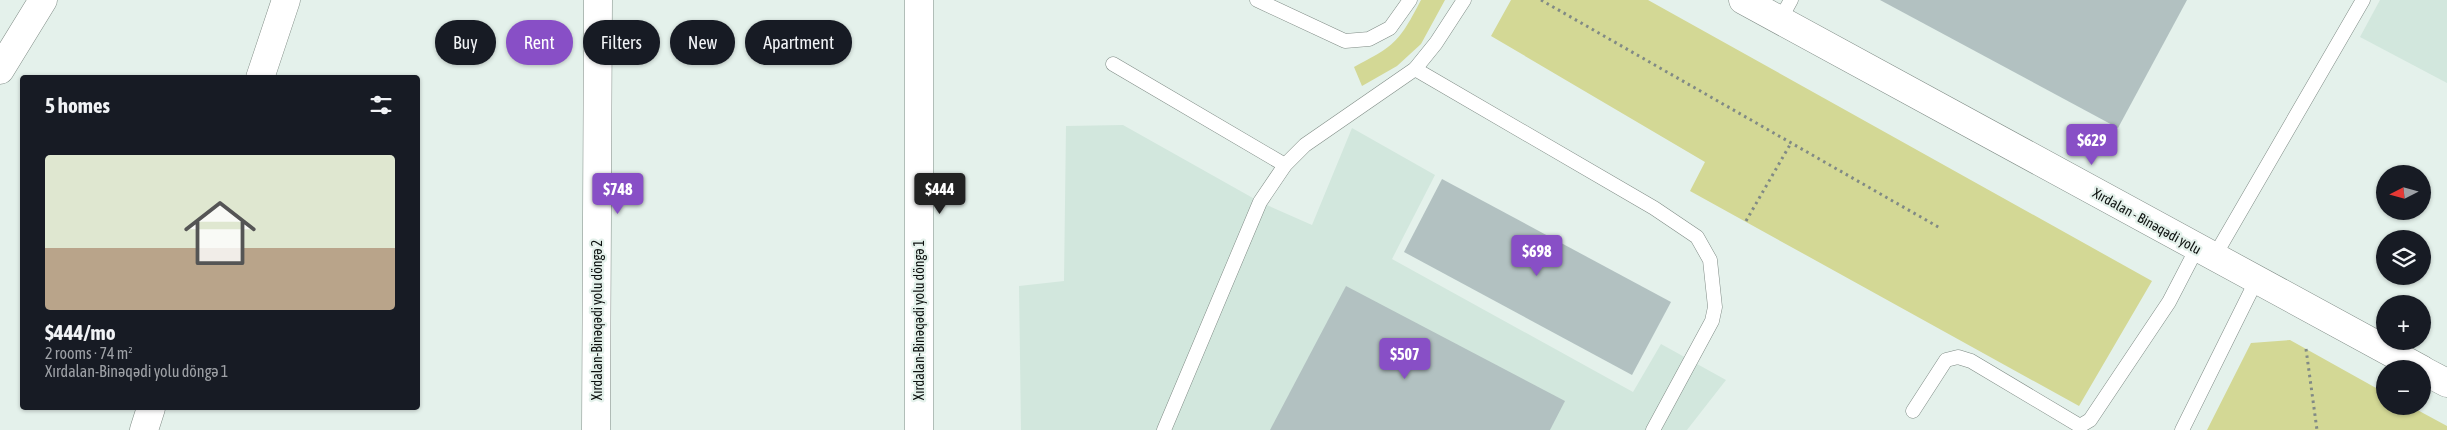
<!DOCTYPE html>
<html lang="en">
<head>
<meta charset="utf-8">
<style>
  body { margin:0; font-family:"Asap Condensed",sans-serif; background:#20242c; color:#f1f3f6; height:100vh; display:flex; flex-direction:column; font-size:19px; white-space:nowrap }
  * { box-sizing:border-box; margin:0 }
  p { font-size:16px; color:#9ea1a6 }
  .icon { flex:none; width:28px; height:28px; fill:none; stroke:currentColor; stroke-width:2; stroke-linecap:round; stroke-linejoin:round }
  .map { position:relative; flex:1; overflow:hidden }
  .panel { position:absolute; left:20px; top:75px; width:400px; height:335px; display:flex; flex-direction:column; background:#171b24; border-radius:5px; box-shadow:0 1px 4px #0004 }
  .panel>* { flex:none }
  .top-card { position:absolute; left:435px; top:20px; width:475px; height:45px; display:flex; gap:10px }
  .needle { width:32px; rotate:264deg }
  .tools { position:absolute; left:2376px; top:165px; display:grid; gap:10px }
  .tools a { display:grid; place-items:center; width:55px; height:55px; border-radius:50%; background:#171b24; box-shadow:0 1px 4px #0004; font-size:25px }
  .price { position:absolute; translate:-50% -42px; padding:0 11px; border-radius:5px; background:#884fc6; color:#fff; font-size:16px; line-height:32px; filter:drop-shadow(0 1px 2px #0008) }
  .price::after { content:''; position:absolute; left:50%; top:30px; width:15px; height:11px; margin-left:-8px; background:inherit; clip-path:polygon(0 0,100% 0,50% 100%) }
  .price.selected { background:#222; color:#fff }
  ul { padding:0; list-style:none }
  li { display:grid; align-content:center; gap:10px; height:265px; padding:0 25px }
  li+li { border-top:1px solid #363941 }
  li span { display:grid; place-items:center; height:155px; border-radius:5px; color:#555 }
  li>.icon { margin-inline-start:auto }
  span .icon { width:90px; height:90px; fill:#fffc; stroke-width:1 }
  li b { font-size:21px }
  h2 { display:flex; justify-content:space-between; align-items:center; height:60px; padding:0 25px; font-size:21px }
  .pill { padding:0 18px; border-radius:22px; background:#171b24; box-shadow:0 1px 4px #0004; font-size:18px; line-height:45px }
  .pill.selected { background:#884fc6; color:#fff }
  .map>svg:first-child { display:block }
  .built { fill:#d2e7dd }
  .green { fill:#d3d895 }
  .building { fill:#b2c1c1 }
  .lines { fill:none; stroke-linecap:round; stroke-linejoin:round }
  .lane-casing { stroke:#7f8b85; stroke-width:15 }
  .street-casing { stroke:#7f8b85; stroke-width:29 }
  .secondary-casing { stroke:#7f8b85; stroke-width:29 }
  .path { stroke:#818a85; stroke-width:3; stroke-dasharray:2.5 4; stroke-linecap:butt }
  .lane { stroke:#fff; stroke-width:14 }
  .street { stroke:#fff; stroke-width:28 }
  .secondary { stroke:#fff; stroke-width:28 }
  .labels { text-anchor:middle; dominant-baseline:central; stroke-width:4.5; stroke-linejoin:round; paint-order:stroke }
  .street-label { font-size:14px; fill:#0c100e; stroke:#e4f1eb }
</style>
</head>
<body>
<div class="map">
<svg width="2447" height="430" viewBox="0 0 2447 430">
  <rect width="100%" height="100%" fill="#e4f1eb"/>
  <g class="built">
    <polygon points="2380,0 2447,0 2447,83 2360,37"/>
    <polygon points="1123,125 1260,202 1312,225 1352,128 1435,175 1392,259 1633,392 1661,344 1726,380 1687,430 1021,430 1019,286 1064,281 1066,126"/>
  </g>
  <g class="green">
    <path d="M1421,0H1445L1421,44L1397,66L1362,86L1354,67C1396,45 1399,42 1421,0Z"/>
    <polygon points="1511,0 1648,0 2152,281 2079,406 1690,191 1705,162 1491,36"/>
    <polygon points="2290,340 2385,393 2385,406 2410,406 2447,426 2447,430 2207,430 2251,343"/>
  </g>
  <g class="building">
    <polygon points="1880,0 2187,0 2118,128"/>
    <polygon points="1442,179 1671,302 1632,375 1404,252"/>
    <polygon points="1346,286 1565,401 1550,430 1270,430"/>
  </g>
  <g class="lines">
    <g class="lane-casing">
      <g id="lane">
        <polyline points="1257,0 1345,41 1369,39 1390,28 1410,0"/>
        <polyline points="1780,20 1791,0"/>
        <polyline points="1113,64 1285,165"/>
        <polyline points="1415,69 1654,208 1697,237 1710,260 1715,307 1712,321 1653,430"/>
        <polyline points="2214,257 2363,0"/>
        <polyline points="1913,411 1946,360 1958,357 1971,361 2080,426 2090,420 2169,302 2197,248"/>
        <polyline points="1164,430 1260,202 1285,165 1305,145 1415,69 1436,43 1464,0"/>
        <polyline points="2182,430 2256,281"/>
      </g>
    </g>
    <g class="street-casing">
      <g id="street">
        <polyline points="0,70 43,0"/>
        <polyline points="260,78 286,0"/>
        <polyline points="144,430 151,408"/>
        <polyline points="596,430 598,0"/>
        <polyline points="919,430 919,0"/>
      </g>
    </g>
    <g class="secondary-casing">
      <g id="secondary">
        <polyline points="1743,0 2421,369"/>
        <polyline points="2422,370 2447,383"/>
      </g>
    </g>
    <g class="path">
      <polyline points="1541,0 1940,228"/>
      <polyline points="1746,221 1791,143"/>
      <polyline points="2306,349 2317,430"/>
    </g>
    <use href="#lane" class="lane"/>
    <use href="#street" class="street"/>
    <use href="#secondary" class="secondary"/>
  </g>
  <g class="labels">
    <g class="street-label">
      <text transform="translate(2147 221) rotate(29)">Xırdalan - Binəqədi yolu</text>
      <text transform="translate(597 320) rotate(-90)">Xırdalan-Binəqədi yolu döngə 2</text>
      <text transform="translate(919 320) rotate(-90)">Xırdalan-Binəqədi yolu döngə 1</text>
    </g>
  </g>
</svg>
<div class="tools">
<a><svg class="needle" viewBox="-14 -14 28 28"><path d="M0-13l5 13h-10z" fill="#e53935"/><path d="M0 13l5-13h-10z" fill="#9ea1a6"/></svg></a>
<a><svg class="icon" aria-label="layers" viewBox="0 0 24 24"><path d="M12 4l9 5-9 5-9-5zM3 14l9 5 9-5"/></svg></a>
<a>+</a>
<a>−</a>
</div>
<b class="price" style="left:2092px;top:166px">$629</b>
<b class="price" style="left:618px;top:215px">$748</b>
<b class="price selected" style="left:940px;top:215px">$444</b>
<b class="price" style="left:1537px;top:277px">$698</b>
<b class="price" style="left:1405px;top:380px">$507</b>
<div class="top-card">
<a class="pill">Buy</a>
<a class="pill selected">Rent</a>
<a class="pill">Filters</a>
<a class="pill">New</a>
<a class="pill">Apartment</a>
</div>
<section class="panel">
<h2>5 homes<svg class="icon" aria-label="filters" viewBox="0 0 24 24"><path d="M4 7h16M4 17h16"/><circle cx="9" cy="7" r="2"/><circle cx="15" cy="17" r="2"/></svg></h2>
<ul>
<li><span style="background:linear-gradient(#dfe7d0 60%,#b9a48a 0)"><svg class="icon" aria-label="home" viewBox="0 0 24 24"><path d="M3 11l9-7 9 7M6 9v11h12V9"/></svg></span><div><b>$444/mo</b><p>2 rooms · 74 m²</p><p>Xırdalan-Binəqədi yolu döngə 1</p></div></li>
</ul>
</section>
</div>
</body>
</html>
